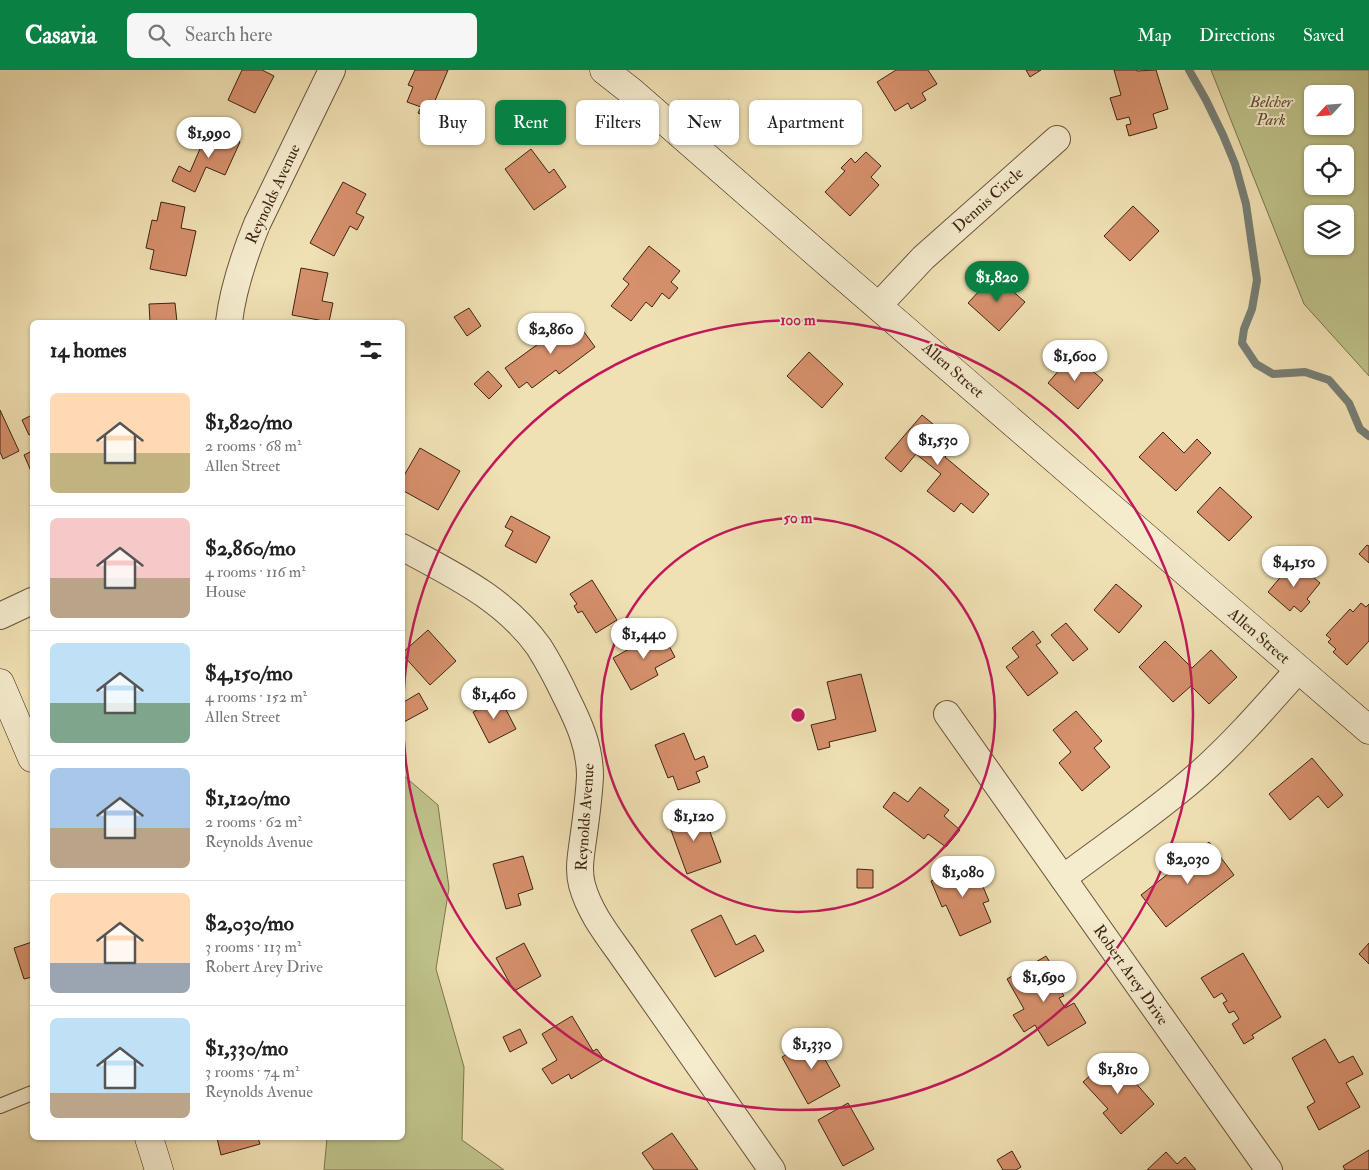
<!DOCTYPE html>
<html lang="en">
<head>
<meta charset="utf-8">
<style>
  body { margin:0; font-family:"IM FELL Double Pica",serif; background:#f6f6f6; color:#222; height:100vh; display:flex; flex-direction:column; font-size:19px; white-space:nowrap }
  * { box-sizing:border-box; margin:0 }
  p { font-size:16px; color:#767676 }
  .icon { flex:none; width:28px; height:28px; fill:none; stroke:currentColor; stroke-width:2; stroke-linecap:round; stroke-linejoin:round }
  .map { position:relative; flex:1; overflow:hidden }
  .details { position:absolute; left:30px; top:250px; width:375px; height:820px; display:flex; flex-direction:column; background:#fff; border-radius:8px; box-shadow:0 1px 4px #0004 }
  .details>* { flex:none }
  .banner { position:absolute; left:420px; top:30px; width:475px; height:45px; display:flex; gap:10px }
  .needle { width:32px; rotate:244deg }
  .tools { position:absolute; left:1304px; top:15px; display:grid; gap:10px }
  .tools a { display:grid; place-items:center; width:50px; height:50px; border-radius:8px; background:#fff; box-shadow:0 1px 4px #0004; font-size:25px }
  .price { position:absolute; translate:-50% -42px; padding:0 11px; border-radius:18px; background:#fff; color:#222; font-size:16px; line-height:32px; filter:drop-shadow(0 1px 2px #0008) }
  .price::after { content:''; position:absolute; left:50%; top:30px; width:15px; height:11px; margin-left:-8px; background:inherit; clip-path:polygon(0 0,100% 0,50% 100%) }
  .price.current { background:#0b8043; color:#fff }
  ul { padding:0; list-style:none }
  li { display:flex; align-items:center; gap:15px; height:125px; padding:0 20px }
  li+li { border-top:1px solid #e0e0e0 }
  li span { display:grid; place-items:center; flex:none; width:140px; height:100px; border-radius:8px; color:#555 }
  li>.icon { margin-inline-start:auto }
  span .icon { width:60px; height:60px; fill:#fffc; stroke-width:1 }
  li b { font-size:21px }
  h2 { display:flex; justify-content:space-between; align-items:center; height:60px; padding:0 20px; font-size:21px }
  .pill { padding:0 18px; border-radius:8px; background:#fff; box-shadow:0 1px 4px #0004; font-size:18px; line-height:45px }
  .pill.current { background:#0b8043; color:#fff }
  header { display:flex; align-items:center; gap:30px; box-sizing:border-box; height:70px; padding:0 25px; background:#0b8043; color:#fff }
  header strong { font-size:24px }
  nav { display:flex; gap:28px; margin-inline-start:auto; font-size:18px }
  .search { width:350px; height:45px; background:#f6f6f6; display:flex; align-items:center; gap:12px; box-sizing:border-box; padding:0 18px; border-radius:8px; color:#767676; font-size:19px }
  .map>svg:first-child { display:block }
  .green { fill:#bec28a; stroke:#7e7350; fill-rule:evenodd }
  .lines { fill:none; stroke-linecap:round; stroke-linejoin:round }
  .stream { stroke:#777f76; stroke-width:8 }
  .building { fill:#d6906c; stroke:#3e2415 }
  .lane-casing { stroke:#6a533d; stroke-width:16 }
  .street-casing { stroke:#6a533d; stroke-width:28 }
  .secondary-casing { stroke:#3e2415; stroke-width:29 }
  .lane { stroke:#f5ecce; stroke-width:14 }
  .street { stroke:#f5ecce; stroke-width:26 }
  .secondary { stroke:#f5ecce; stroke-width:28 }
  .ring { fill:none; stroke:#c2185b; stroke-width:2.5 }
  .labels { text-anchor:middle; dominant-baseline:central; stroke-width:4; stroke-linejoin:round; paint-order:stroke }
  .park-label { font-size:16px; font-style:italic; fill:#5e4c32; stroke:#f5ecce }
  .street-label { font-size:16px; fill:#3e2415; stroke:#f5ecce }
  .centre { fill:#c2185b; stroke:#f5ecce; stroke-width:2.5 }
  .ring-label { font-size:15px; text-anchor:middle; font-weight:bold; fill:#c2185b; stroke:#f5ecce; stroke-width:4; stroke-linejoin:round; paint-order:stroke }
</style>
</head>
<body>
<header>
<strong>Casavia</strong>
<div class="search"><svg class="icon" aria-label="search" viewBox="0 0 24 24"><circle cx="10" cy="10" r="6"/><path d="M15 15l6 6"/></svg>Search here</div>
<nav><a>Map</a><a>Directions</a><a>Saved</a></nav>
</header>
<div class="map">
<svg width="1369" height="1100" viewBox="0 0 1369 1100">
  <rect width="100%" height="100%" fill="#f0e1b4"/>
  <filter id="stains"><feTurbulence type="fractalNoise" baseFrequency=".004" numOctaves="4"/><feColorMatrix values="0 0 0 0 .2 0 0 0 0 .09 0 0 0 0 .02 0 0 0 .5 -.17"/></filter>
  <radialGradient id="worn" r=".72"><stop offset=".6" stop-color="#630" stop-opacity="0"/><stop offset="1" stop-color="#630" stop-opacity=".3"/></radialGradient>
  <g class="green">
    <path d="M1211,0H1369V306L1304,234ZM1312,24H1345V56H1312ZM1312,84H1345V116H1312ZM1312,144H1345V176H1312Z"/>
    <polygon points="403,705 438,735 449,818 436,899 464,997 462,1070 504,1100 324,1100 327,1068 402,1068"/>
  </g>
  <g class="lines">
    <polyline class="stream" points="1189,0 1206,30 1223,65 1235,94 1246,134 1257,210 1252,239 1244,259 1242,273 1256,294 1273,304 1305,302 1329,310 1349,333 1360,359 1369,366"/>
  </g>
  <g class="building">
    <polygon points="242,0 262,0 274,6 255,43 228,30"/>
    <polygon points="415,0 448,0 428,47 418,43 421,37 407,32 413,17 408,15"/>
    <polygon points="896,0 928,0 937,14 922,23 926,30 911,39 908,33 895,41 877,12"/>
    <polygon points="1026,0 1041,0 1030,7"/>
    <polygon points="1114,0 1136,0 1137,1 1156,0 1168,39 1153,44 1157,58 1129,66 1126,55 1131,54 1129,47 1117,50 1110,28 1121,25"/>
    <polygon points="209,58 240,72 225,105 206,97 195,122 172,111 179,96 190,102"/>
    <polygon points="531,79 549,103 554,99 566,117 534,140 505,99"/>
    <polygon points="866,82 881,96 871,107 879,115 850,146 825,122 845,101 841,98 851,88 855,93"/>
    <polygon points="343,112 366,124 356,143 364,147 357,160 350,156 334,186 310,173"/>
    <polygon points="161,132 185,137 181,158 196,161 186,206 150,199 154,180 146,178 152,150 157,151"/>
    <polygon points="1133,136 1159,161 1130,191 1104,166"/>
    <polygon points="649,176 680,201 671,212 678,218 669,229 662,223 652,237 646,232 631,251 611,236 629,214 623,209"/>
    <polygon points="301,198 328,203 322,231 333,233 329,252 292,245"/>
    <polygon points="994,205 1025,232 999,261 968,233"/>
    <polygon points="175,233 177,252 150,252 149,234"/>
    <polygon points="469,238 481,256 467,266 454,247"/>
    <polygon points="574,248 595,277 559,304 556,300 532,318 527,312 519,318 505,298"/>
    <polygon points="809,282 843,314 822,338 787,306"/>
    <polygon points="1073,284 1103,310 1078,339 1048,313"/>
    <polygon points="488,301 502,316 489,329 474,314"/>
    <polygon points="0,340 19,381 3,389 0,382"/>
    <polygon points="32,345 32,363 29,365 22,350"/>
    <polygon points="922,345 956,373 945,387 989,424 973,443 961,433 954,442 927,421 941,404 916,384 901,402 885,388"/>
    <polygon points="1163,362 1184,383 1197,369 1211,383 1176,421 1139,387"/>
    <polygon points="420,378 460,401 438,440 402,420 402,409"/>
    <polygon points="32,381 32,400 31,401 24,385"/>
    <polygon points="1220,417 1252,447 1229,471 1197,442"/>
    <polygon points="511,446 550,467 536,493 505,476 513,461 505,457"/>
    <polygon points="1367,475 1369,476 1369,493 1359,484"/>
    <polygon points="1294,491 1320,513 1307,529 1310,532 1301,542 1294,536 1290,541 1268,522"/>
    <polygon points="592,510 617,550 596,563 582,541 578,543 574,536 577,534 570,524"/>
    <polygon points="1116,514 1142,536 1119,563 1094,540"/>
    <polygon points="1361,533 1366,537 1369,534 1369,571 1347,595 1333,582 1336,579 1328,572 1331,569 1326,565 1350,539 1353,542"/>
    <polygon points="1066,553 1088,579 1073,591 1051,565"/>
    <polygon points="428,560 456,591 430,615 402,584 402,583"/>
    <polygon points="661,561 675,587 655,598 658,605 631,620 613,588"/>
    <polygon points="1033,561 1041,572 1036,575 1058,603 1028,626 1006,597 1019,587 1012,578"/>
    <polygon points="1165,571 1192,598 1211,580 1237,607 1209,634 1191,616 1173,632 1139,597"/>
    <polygon points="861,604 876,661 829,672 830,677 818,680 811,655 836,649 827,612"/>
    <polygon points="419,623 428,639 402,653 402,633"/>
    <polygon points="500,628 516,659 489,673 473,642"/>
    <polygon points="1076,641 1102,671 1094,678 1110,697 1082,721 1059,693 1071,682 1053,660"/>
    <polygon points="684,663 695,690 704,686 708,697 696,702 700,712 678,720 673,706 668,708 655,675"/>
    <polygon points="1312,688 1343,725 1328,738 1318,726 1290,750 1269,724"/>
    <polygon points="920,717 949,740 944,746 960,760 946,777 928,764 924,769 883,737 894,722 908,732"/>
    <polygon points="702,740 721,792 687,804 668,752"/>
    <polygon points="1209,772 1234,805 1166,857 1141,825"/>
    <polygon points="523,786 533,819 518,824 521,835 506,839 493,794"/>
    <polygon points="973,793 989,831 983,833 991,852 960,866 946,835 942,837 931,811"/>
    <polygon points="857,799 873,800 873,818 857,818"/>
    <polygon points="721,845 736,875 755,865 764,881 715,907 691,860"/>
    <polygon points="32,872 32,907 24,909 14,878"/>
    <polygon points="524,873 541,906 514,921 496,888"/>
    <polygon points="1369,873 1369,894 1359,884"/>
    <polygon points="1243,883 1281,947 1252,965 1254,968 1244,974 1232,954 1239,949 1234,941 1229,943 1223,933 1227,931 1222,923 1214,928 1201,908"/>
    <polygon points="1046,886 1058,905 1049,910 1055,920 1059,917 1064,926 1059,928 1065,938 1074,933 1086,953 1048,976 1035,955 1024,962 1013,945 1024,939 1007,909"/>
    <polygon points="572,946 593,981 597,979 604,989 571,1009 569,1004 552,1014 542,999 557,990 542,964"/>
    <polygon points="520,959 527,973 510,982 503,967"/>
    <polygon points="822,965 831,982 823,986 840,1016 808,1034 782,987"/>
    <polygon points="1325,969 1339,993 1353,986 1363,1004 1346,1013 1360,1037 1319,1060 1307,1037 1315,1032 1292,988"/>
    <polygon points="1112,986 1154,1034 1121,1064 1103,1043 1108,1039 1083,1012"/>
    <polygon points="848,1033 874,1079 843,1096 818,1050"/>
    <polygon points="672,1063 698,1100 654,1100 642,1083"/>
    <polygon points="217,1068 258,1068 260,1074 221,1085"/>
    <polygon points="1369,1080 1369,1100 1345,1100 1343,1096"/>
    <polygon points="1012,1081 1021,1097 1016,1100 1003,1100 997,1090"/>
    <polygon points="1166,1082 1177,1094 1185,1087 1196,1100 1147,1100"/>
  </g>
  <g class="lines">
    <g class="lane-casing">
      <polyline id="lane" points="0,1036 32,1023"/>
    </g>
    <g class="street-casing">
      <g id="street">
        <polyline points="878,236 923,188 1057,69"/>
        <path d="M229,252C233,218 244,186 257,154L332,0"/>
        <path d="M402,477C452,504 505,529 539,577C549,593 558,610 566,627C579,653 590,677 590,706C589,727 586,749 583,770C581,785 578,800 582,815C589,841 606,863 621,884L772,1100"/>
        <polyline points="0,546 32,531"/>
        <polyline points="947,644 1269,1100"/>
        <path d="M1063,808C1108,774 1156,742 1199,704C1235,672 1266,636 1298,600"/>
      </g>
    </g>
    <g class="secondary-casing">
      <g id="secondary">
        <polyline points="604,0 632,22 829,194 1369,660"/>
        <polyline points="0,613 32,688"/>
        <polyline points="149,1068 159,1100"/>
      </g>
    </g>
    <use href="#lane" class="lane"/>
    <use href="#street" class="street"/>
    <use href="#secondary" class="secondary"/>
  </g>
  <g class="ring">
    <circle cx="798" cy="645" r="197"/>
    <circle cx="798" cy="645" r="395"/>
  </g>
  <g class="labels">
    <g class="park-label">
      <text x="1271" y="32">Belcher<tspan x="1271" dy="18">Park</tspan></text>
    </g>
    <g class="street-label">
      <text transform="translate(273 124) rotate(-65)">Reynolds Avenue</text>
      <text transform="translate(988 130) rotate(-42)">Dennis Circle</text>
      <text transform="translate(953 300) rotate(41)">Allen Street</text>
      <text transform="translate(1259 566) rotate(41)">Allen Street</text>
      <text transform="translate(585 747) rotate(-86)">Reynolds Avenue</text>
      <text transform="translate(1131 905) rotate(55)">Robert Arey Drive</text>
    </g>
  </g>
  <circle cx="798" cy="645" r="8" class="centre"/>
  <g class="ring-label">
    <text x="798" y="255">100 m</text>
    <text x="798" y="453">50 m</text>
  </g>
  <rect width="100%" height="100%" filter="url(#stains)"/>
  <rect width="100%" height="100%" fill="url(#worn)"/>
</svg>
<div class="tools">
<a><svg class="needle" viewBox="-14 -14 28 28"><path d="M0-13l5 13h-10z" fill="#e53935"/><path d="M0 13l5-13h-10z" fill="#767676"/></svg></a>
<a><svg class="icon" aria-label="locate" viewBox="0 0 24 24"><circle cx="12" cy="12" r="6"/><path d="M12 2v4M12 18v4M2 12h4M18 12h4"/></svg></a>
<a><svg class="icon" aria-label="layers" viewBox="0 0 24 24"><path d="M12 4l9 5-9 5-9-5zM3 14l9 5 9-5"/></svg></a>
</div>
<b class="price" style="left:209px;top:89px">$1,990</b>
<b class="price current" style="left:997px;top:233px">$1,820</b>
<b class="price" style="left:551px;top:285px">$2,860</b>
<b class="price" style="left:1075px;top:312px">$1,600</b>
<b class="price" style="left:938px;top:396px">$1,530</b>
<b class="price" style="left:1294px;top:518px">$4,150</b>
<b class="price" style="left:644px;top:590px">$1,440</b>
<b class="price" style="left:494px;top:650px">$1,460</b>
<b class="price" style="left:694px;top:772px">$1,120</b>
<b class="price" style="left:1188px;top:815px">$2,030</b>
<b class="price" style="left:963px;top:828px">$1,080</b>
<b class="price" style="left:1044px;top:933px">$1,690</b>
<b class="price" style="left:812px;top:1000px">$1,330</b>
<b class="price" style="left:1118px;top:1025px">$1,810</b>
<div class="banner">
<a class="pill">Buy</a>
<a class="pill current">Rent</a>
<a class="pill">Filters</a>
<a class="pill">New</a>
<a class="pill">Apartment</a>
</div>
<section class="details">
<h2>14 homes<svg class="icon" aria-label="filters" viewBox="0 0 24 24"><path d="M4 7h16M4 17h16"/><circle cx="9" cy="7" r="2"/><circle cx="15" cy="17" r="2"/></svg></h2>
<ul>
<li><span style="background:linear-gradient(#ffd9b3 60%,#c2b280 0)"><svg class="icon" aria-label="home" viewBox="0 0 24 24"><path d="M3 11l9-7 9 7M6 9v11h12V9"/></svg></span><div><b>$1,820/mo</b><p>2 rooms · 68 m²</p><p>Allen Street</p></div></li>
<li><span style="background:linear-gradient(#f6c9c9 60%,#b9a48a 0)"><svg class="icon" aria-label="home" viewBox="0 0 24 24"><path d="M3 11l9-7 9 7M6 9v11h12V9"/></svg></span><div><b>$2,860/mo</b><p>4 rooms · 116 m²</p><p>House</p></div></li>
<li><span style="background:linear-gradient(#bfe0f5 60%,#7fa58c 0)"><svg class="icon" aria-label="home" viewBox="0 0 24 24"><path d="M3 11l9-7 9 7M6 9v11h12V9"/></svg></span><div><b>$4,150/mo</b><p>4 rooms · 152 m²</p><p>Allen Street</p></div></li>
<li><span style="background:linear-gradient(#a9c7e8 60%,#b9a48a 0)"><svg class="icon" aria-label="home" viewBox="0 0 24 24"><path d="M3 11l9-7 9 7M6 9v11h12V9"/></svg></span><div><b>$1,120/mo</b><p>2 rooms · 62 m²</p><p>Reynolds Avenue</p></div></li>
<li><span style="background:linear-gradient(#ffd9b3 70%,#9aa5b1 0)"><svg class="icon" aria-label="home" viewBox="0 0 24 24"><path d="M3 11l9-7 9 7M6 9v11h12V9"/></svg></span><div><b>$2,030/mo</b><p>3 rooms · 113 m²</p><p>Robert Arey Drive</p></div></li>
<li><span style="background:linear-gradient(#bfe0f5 75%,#b9a48a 0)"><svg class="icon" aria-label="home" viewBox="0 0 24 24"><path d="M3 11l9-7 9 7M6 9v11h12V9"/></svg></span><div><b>$1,330/mo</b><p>3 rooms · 74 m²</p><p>Reynolds Avenue</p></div></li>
</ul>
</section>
</div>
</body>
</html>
